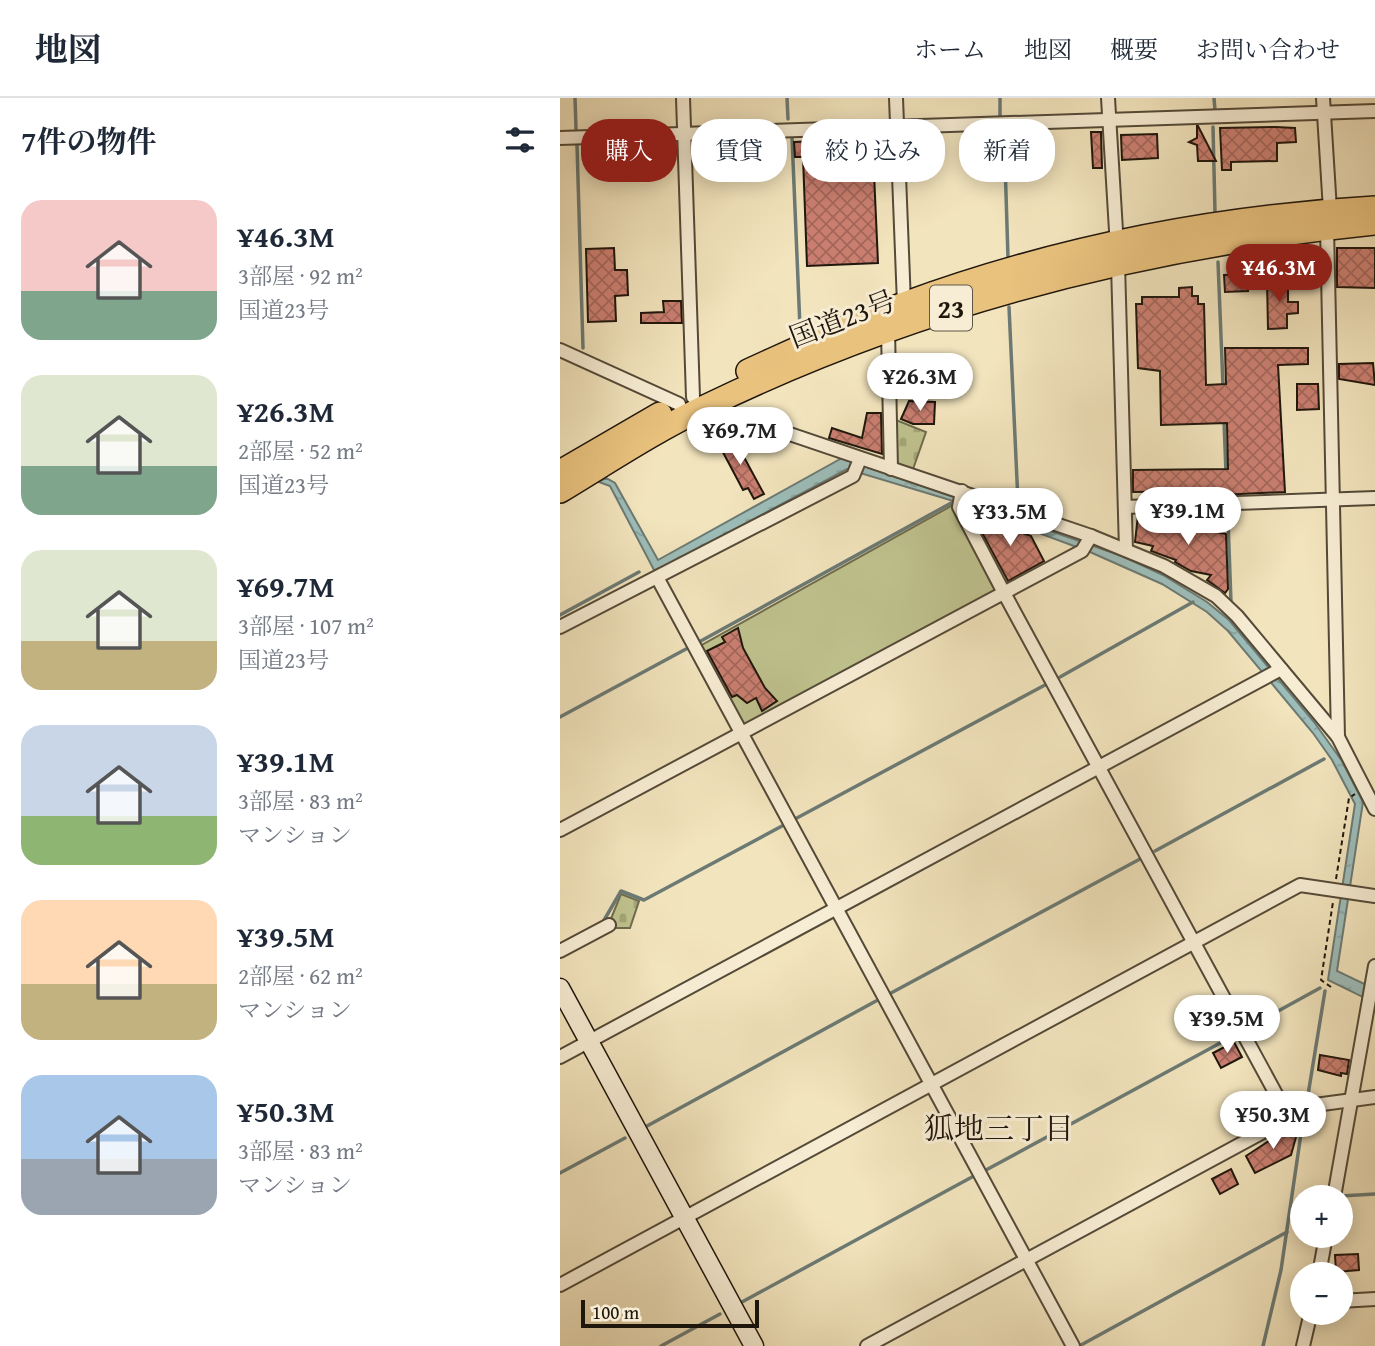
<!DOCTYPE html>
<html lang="ja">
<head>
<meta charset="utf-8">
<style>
  body { margin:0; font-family:"Gentium Book Plus","Noto Serif JP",serif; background:#f6f6f7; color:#1f2937; height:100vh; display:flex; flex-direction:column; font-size:26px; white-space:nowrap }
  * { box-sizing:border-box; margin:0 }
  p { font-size:23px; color:#747a83 }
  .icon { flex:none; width:38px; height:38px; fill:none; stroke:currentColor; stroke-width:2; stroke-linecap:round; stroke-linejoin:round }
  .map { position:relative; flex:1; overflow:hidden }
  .side { display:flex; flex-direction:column; background:#fff; width:560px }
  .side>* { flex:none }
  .hud { position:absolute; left:21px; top:21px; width:665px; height:63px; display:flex; gap:14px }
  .fabs { position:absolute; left:730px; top:1087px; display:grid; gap:14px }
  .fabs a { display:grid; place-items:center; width:63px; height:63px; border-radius:50%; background:#fff; box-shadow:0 4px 18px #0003; font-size:35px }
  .scale { position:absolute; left:21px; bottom:18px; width:178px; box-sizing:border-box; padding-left:7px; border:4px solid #1f160c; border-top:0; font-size:19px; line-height:24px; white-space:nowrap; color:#1f160c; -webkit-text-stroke:5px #f7edd4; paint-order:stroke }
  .price { position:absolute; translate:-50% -60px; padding:0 16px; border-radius:24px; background:#fff; color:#222; font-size:23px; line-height:46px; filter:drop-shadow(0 2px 4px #0008) }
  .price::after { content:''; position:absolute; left:50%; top:42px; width:21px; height:16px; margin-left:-10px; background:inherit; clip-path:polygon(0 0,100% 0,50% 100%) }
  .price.current { background:#8f2418; color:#fff }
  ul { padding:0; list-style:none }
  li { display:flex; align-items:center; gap:21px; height:175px; padding:0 21px }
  li span { display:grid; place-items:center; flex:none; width:196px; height:140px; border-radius:21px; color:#555 }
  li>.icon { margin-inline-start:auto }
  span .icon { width:84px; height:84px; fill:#fffc; stroke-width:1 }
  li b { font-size:30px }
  h2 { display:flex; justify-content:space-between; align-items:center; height:84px; padding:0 21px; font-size:30px }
  .chip { padding:0 24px; border-radius:28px; background:#fff; box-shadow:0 4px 18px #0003; font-size:24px; line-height:63px }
  .chip.current { background:#8f2418; color:#fff }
  header { display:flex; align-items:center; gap:42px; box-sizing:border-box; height:98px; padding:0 35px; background:#fff; border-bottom:2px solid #e0e1e3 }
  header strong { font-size:33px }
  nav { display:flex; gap:38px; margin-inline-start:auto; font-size:24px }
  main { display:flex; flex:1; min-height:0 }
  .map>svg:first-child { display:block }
  .cemetery { fill:url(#cemetery-stones); stroke:#6f6c4d; stroke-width:2 }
  .pitch { fill:#bfc28e; stroke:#6f6c4d; stroke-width:2 }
  .water { fill:url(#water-ripples); stroke:#6b7a74; stroke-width:2 }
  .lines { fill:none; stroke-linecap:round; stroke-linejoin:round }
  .stream { stroke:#6b7a74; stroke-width:3.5 }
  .building { fill:url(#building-cross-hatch); stroke:#1f160c; stroke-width:2 }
  .street-casing { stroke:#544a38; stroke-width:16 }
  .secondary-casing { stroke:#1f160c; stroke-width:21 }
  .highway-casing { stroke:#1f160c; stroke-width:26 }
  .path { stroke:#1f160c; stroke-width:2; stroke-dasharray:5 3.5; stroke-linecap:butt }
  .street { stroke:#f7edd4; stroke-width:12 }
  .secondary { stroke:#f7edd4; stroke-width:18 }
  .highway { stroke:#e9c27e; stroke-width:23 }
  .labels { text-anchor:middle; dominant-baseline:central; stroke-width:6; stroke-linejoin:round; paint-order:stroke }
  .shield { fill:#f7edd4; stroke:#605648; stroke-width:2 }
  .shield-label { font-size:26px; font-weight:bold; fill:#1f160c }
  .street-label { font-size:28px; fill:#1f160c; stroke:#f7edd4 }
  .neighbourhood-label { font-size:30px; fill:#1f160c; stroke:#f7edd4 }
</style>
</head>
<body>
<header>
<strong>地図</strong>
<nav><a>ホーム</a><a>地図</a><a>概要</a><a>お問い合わせ</a></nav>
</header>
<main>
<section class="side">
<h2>7件の物件<svg class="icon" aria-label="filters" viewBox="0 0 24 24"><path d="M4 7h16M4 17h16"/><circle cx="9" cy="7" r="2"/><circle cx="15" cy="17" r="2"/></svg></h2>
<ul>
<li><span style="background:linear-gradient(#f6c9c9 65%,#7fa58c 0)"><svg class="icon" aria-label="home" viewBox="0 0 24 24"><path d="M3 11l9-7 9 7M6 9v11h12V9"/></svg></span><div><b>¥46.3M</b><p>3部屋 · 92 m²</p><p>国道23号</p></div></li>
<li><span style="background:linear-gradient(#dfe7d0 65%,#7fa58c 0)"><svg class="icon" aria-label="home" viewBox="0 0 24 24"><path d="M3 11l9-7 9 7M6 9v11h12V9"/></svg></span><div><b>¥26.3M</b><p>2部屋 · 52 m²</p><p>国道23号</p></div></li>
<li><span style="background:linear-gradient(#dfe7d0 65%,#c2b280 0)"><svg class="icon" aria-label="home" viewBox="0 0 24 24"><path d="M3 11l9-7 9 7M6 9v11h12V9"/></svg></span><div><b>¥69.7M</b><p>3部屋 · 107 m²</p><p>国道23号</p></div></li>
<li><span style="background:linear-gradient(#c9d6e8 65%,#8fb573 0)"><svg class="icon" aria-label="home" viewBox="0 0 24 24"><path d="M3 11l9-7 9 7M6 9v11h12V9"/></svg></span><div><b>¥39.1M</b><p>3部屋 · 83 m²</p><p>マンション</p></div></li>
<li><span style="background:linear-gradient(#ffd9b3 60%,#c2b280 0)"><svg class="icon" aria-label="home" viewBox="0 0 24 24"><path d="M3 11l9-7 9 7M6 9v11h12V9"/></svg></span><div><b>¥39.5M</b><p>2部屋 · 62 m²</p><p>マンション</p></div></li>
<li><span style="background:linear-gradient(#a9c7e8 60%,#9aa5b1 0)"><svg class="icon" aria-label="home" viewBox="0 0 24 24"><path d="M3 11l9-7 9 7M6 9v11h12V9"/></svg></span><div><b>¥50.3M</b><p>3部屋 · 83 m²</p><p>マンション</p></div></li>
</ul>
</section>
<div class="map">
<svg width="815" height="1248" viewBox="0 0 815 1248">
  <defs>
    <pattern id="cemetery-stones" width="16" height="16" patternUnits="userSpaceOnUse" patternTransform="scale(1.75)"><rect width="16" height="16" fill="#bfc28e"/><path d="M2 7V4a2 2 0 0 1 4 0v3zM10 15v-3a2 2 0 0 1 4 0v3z" fill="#a4a679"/></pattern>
    <pattern id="water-ripples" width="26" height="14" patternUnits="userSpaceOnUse" patternTransform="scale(1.75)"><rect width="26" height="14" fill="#9dbdb9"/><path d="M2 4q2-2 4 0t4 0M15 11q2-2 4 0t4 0" fill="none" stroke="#87a29e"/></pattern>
    <pattern id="building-cross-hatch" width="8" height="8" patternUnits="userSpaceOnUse" patternTransform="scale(1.75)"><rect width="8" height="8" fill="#cb7f71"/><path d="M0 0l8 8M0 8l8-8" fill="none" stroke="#a4675b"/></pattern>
  </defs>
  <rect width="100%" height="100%" fill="#f2e4bd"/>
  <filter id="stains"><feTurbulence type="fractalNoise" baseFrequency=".00286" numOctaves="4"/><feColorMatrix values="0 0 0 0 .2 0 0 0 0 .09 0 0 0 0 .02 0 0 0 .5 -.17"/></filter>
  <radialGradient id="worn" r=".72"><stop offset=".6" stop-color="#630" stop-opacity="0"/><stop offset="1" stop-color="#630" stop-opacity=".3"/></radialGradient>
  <g class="cemetery">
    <polygon points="336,322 366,334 352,374 336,368"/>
    <polygon points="61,796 79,803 70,830 52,830 50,823"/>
  </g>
  <polygon class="pitch" points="393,407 435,490 434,495 182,628 140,548"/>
  <polygon class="water" points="282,360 562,458 603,477 647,504 669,522 754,624 782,663 803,704 777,873 815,891 815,905 768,882 795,706 772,662 753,635 668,533 647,514 602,486 530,454 390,402 287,371 95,474 50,388 39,384 46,380 55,385 98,462"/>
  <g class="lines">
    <g class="stream">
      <polyline points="15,0 16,31"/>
      <polyline points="227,0 228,21"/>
      <polyline points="440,0 440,22"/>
      <polyline points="654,0 655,12"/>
      <polyline points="653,29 655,114"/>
      <polyline points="444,31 448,160"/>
      <polyline points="232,39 240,230"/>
      <polyline points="17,47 23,250"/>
      <polyline points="658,164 663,288"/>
      <polyline points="449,209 458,404"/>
      <polyline points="664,323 666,375"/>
      <polyline points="668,422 671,504"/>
      <polyline points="0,517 79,474"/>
      <polyline points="139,544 393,404"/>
      <polyline points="500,579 633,504"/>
      <polyline points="0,619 126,551"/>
      <polyline points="235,721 485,587"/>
      <polyline points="595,753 764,661"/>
      <polyline points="43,824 61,793 84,802 222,728"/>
      <polyline points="331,895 580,761"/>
      <polyline points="689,929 760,890"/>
      <polyline points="747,1003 765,893"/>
      <polyline points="87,1028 316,903"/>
      <polyline points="426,1072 675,937"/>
      <polyline points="0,1075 65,1040"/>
      <polyline points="781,1098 815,1096"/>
      <polyline points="182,1204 412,1079"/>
      <polyline points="521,1247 727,1134"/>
      <polyline points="101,1248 160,1216"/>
      <polyline points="703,1248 721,1172 743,1022"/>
    </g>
  </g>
  <g class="building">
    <polygon points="637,28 638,28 656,63 638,63 637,47 629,44 637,40"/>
    <polygon points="716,29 735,30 736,44 717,45 717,63 671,64 671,72 662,72 660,30"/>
    <polygon points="531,34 541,34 542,70 533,70"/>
    <polygon points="597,36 598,60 562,62 561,37"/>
    <polygon points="257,43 257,55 313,53 318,165 247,168 243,59 235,59 234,44"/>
    <polygon points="365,44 365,47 373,47 373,58 352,59 351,45"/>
    <polygon points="54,150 55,172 67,172 68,197 55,198 56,223 28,224 26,151"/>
    <polygon points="777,150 815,150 815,190 777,189"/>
    <polygon points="687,176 688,193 665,194 664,177"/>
    <polygon points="728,182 728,204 738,204 738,215 727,216 727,230 708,231 707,183"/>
    <polygon points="632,189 632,198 638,198 638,206 644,206 646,287 666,286 665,250 748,250 748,266 718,267 725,394 639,398 639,393 573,394 573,372 668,371 667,325 601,327 600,273 578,270 576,206 582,206 582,199 619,199 619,190"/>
    <polygon points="103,203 121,203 122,225 81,225 81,215 104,214"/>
    <polygon points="813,265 815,287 779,281 779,266"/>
    <polygon points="737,286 758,286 759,311 737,312"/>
    <polygon points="349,303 375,304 374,326 353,326 341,321"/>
    <polygon points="307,315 321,315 322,356 269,340 272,330 302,340"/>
    <polygon points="172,337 204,396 194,401 188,390 183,392 158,345"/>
    <polygon points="412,416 471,438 484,463 448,483"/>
    <polygon points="578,417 666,436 668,491 665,495 647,482 651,477 631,473 615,464 616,462 591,453 593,448 575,444"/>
    <polygon points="178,530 183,550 205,590 217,603 202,613 196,600 187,605 177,597 172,599 147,553 165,544 162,539"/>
    <polygon points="674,944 682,959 661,970 653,955"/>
    <polygon points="760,957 789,962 787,976 781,975 781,978 758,972"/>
    <polygon points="730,1029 736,1039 731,1057 695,1075 686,1058"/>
    <polygon points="671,1071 678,1086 660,1096 652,1081"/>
    <polygon points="798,1156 799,1172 776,1174 775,1157"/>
  </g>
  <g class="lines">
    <g class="street-casing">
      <g id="street">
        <polyline points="123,0 133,299"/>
        <polyline points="336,0 344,206"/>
        <polyline points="548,0 558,166 566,452"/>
        <polyline points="763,0 770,112"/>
        <polyline points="0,40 815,13"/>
        <polyline points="767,130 778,639"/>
        <polyline points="328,233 331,371"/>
        <polyline points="0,252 119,306"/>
        <polyline points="147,308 531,438 604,468 656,498 677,518 778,639 815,711"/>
        <polyline points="402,393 399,409 443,493 729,1020"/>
        <polyline points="565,409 815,400"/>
        <polyline points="98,481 513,1248"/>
        <polyline points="0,529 293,378 300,361"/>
        <polyline points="0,732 522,453 531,438"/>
        <polyline points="0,853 49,827"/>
        <polyline points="0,959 721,571"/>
        <polyline points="774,1099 815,868"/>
        <polyline points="759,1176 766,1138"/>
        <polyline points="0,1187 740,787 815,798"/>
        <polyline points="780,1203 815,1201"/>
        <polyline points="307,1248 729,1020 755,1007 815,999"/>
        <polyline points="743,1248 751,1214"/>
      </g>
    </g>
    <g class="secondary-casing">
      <polyline id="secondary" points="0,890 194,1248"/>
    </g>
    <g class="highway-casing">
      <g id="highway">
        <path d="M188,273C239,250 291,225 344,206C494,151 655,119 815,110"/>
        <polyline points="0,374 100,316"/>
        <path d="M0,393C48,364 96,332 147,308C356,207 584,148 815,125"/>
      </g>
    </g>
    <g class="path">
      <polyline points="776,781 789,700 795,696"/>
      <polyline points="771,889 761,882 773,804"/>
    </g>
    <use href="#street" class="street"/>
    <use href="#secondary" class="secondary"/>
    <use href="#highway" class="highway"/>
  </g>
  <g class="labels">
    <rect class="shield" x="370" y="187.5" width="42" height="45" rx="5"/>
    <g class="shield-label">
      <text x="391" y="210">23</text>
    </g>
    <g class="street-label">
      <text transform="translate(282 220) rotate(-21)">国道23号</text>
    </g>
    <g class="neighbourhood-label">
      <text x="439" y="1030">狐地三丁目</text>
    </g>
  </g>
  <rect width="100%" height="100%" filter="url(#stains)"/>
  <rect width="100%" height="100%" fill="url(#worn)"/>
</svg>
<div class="fabs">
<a>+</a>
<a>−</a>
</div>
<div class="scale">100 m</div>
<b class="price current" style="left:719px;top:206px">¥46.3M</b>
<b class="price" style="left:360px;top:315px">¥26.3M</b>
<b class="price" style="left:180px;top:369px">¥69.7M</b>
<b class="price" style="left:628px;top:449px">¥39.1M</b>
<b class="price" style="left:450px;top:450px">¥33.5M</b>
<b class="price" style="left:667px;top:957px">¥39.5M</b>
<b class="price" style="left:713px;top:1053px">¥50.3M</b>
<div class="hud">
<a class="chip current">購入</a>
<a class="chip">賃貸</a>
<a class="chip">絞り込み</a>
<a class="chip">新着</a>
</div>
</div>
</main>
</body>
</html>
